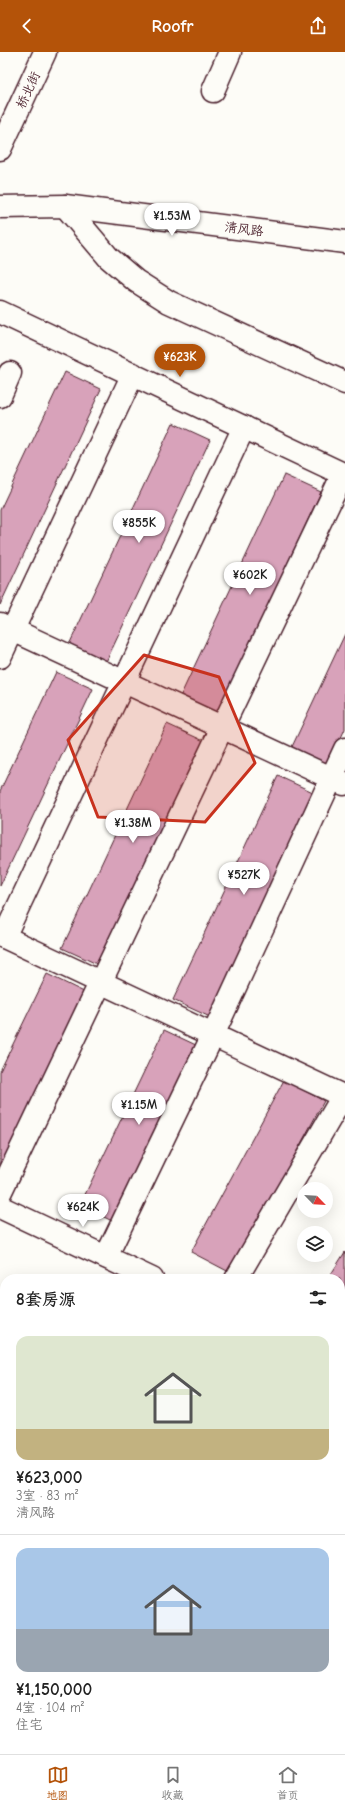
<!DOCTYPE html>
<html lang="zh">
<head>
<meta charset="utf-8">
<style>
  body { margin:0; font-family:"Comic Neue","LXGW WenKai TC",sans-serif; background:#f6f6f6; color:#222; height:100vh; display:flex; flex-direction:column; font-size:15px; white-space:nowrap }
  * { box-sizing:border-box; margin:0 }
  p { font-size:13px; color:#767676 }
  .icon { flex:none; width:22px; height:22px; fill:none; stroke:currentColor; stroke-width:2; stroke-linecap:round; stroke-linejoin:round }
  .map { position:relative; flex:1; overflow:hidden }
  .drawer { position:absolute; left:0px; top:1222px; width:345px; height:480px; display:flex; flex-direction:column; background:#fff; border-radius:16px 16px 0 0; box-shadow:0 4px 16px #0002 }
  .drawer>* { flex:none }
  .needle { width:26px; rotate:115deg }
  .controls { position:absolute; left:297px; top:1130px; display:grid; gap:8px }
  .controls a { display:grid; place-items:center; width:36px; height:36px; border-radius:50%; background:#fff; box-shadow:0 4px 16px #0002; font-size:20px }
  .price { position:absolute; translate:-50% -34px; padding:0 9px; border-radius:14px; background:#fff; color:#222; font-size:13px; line-height:26px; filter:drop-shadow(0 1px 2px #0008) }
  .price::after { content:''; position:absolute; left:50%; top:24px; width:12px; height:9px; margin-left:-6px; background:inherit; clip-path:polygon(0 0,100% 0,50% 100%) }
  .price.selected { background:#b45309; color:#fff }
  ul { padding:0; list-style:none }
  li { display:grid; align-content:center; gap:8px; height:212px; padding:0 16px }
  li+li { border-top:1px solid #e0e0e0 }
  li span { display:grid; place-items:center; height:124px; border-radius:12px; color:#555 }
  li>.icon { margin-inline-start:auto }
  span .icon { width:72px; height:72px; fill:#fffc; stroke-width:1 }
  li b { font-size:17px }
  h2 { display:flex; justify-content:space-between; align-items:center; height:48px; padding:0 16px; font-size:17px }
  header { display:flex; justify-content:space-between; align-items:center; height:52px; padding:0 16px; background:#b45309; color:#fff; font-size:18px; font-weight:600 }
  .menu { display:flex; justify-content:space-around; align-items:center; height:56px; border-top:1px solid #e0e0e0; background:#fff; font-size:11px; color:#767676 }
  .menu a { display:grid; justify-items:center; gap:2px }
  .menu .selected { color:#b45309 }
  .map>svg:first-child { display:block }
  .building { fill:#d8a2ba; stroke:#4a1f2b }
  .lines { fill:none; stroke-linecap:round; stroke-linejoin:round }
  .minor-casing { stroke:#4a1f2b; stroke-width:25 }
  .minor { stroke:#fdfcf7; stroke-width:22 }
  .marked { fill:#c8321e; fill-opacity:0.2; stroke:#c8321e; stroke-width:3; stroke-linejoin:round }
  .labels { text-anchor:middle; dominant-baseline:central; stroke-width:3.5; stroke-linejoin:round; paint-order:stroke }
  .street-label { font-size:13px; fill:#4a1f2b; stroke:#fdfcf7 }
</style>
</head>
<body>
<header><svg class="icon" aria-label="back" viewBox="0 0 24 24"><path d="M15 5l-7 7 7 7"/></svg>Roofr<svg class="icon" aria-label="share" viewBox="0 0 24 24"><path d="M12 15V3M7 8l5-5 5 5M5 13v7h14v-7"/></svg></header>
<div class="map">
<svg width="345" height="1702" viewBox="0 0 345 1702">
  <rect width="100%" height="100%" fill="#fdfcf7"/>
  <filter id="ink" filterUnits="userSpaceOnUse"><feTurbulence type="fractalNoise" baseFrequency=".025" numOctaves="2"/><feDisplacementMap in="SourceGraphic" scale="8" xChannelSelector="R" yChannelSelector="G"/><feConvolveMatrix kernelMatrix="1 2 1 2 8 2 1 2 1" color-interpolation-filters="sRGB"/></filter>
  <g filter="url(#ink)">
    <g class="building">
      <polygon points="65,320 101,337 0,553 0,458"/>
      <polygon points="173,371 210,388 105,612 68,595"/>
      <polygon points="284,423 321,440 216,664 179,647"/>
      <polygon points="345,582 345,677 327,716 290,699"/>
      <polygon points="56,620 93,637 0,834 0,739"/>
      <polygon points="167,672 204,689 99,913 62,896"/>
      <polygon points="278,724 315,741 210,965 173,948"/>
      <polygon points="47,922 88,942 0,1116 0,1019"/>
      <polygon points="164,978 198,994 114,1170 80,1153"/>
      <polygon points="284,1028 324,1049 231,1221 191,1200"/>
      <polygon points="345,1200 345,1283 340,1280 340,1227 328,1227"/>
    </g>
    <g class="lines">
      <g class="minor-casing">
        <g id="minor">
          <polyline points="213,39 230,0"/>
          <polyline points="0,97 45,0"/>
          <polyline points="65,154 109,206 136,229 169,250 345,331"/>
          <polyline points="0,155 65,154 345,190"/>
          <polyline points="0,260 345,423"/>
          <polyline points="0,344 10,321"/>
          <polyline points="0,572 344,732"/>
          <polyline points="0,605 133,322"/>
          <polyline points="0,883 345,1045"/>
          <polyline points="4,885 244,375"/>
          <polyline points="0,1141 343,422"/>
          <polyline points="0,1155 152,1227"/>
          <polyline points="106,1205 213,983 345,697"/>
          <polyline points="236,1227 343,1044"/>
          <polyline points="340,1315 345,1318"/>
          <polyline points="0,1528 5,1518"/>
          <polyline points="340,1536 345,1525"/>
          <polyline points="340,1605 345,1607"/>
          <polyline points="119,1702 122,1697"/>
          <polyline points="260,1702 262,1697"/>
        </g>
      </g>
      <use href="#minor" class="minor"/>
    </g>
  </g>
  <path class="marked" d="M144,603L219,625L255,711L205,770L98,765L68,688Z"/>
  <g class="labels">
    <g class="street-label">
      <text transform="translate(28 38) rotate(-65)">桥北街</text>
      <text transform="translate(244 177) rotate(7)">清风路</text>
    </g>
  </g>
</svg>
<div class="controls">
<a><svg class="needle" viewBox="-14 -14 28 28"><path d="M0-13l5 13h-10z" fill="#e53935"/><path d="M0 13l5-13h-10z" fill="#767676"/></svg></a>
<a><svg class="icon" aria-label="layers" viewBox="0 0 24 24"><path d="M12 4l9 5-9 5-9-5zM3 14l9 5 9-5"/></svg></a>
</div>
<b class="price" style="left:172px;top:185px">¥1.53M</b>
<b class="price selected" style="left:180px;top:326px">¥623K</b>
<b class="price" style="left:139px;top:492px">¥855K</b>
<b class="price" style="left:250px;top:544px">¥602K</b>
<b class="price" style="left:133px;top:792px">¥1.38M</b>
<b class="price" style="left:244px;top:844px">¥527K</b>
<b class="price" style="left:139px;top:1074px">¥1.15M</b>
<b class="price" style="left:83px;top:1176px">¥624K</b>
<section class="drawer">
<h2>8套房源<svg class="icon" aria-label="filters" viewBox="0 0 24 24"><path d="M4 7h16M4 17h16"/><circle cx="9" cy="7" r="2"/><circle cx="15" cy="17" r="2"/></svg></h2>
<ul>
<li><span style="background:linear-gradient(#dfe7d0 75%,#c2b280 0)"><svg class="icon" aria-label="home" viewBox="0 0 24 24"><path d="M3 11l9-7 9 7M6 9v11h12V9"/></svg></span><div><b>¥623,000</b><p>3室 · 83 m²</p><p>清风路</p></div></li>
<li><span style="background:linear-gradient(#a9c7e8 65%,#9aa5b1 0)"><svg class="icon" aria-label="home" viewBox="0 0 24 24"><path d="M3 11l9-7 9 7M6 9v11h12V9"/></svg></span><div><b>¥1,150,000</b><p>4室 · 104 m²</p><p>住宅</p></div></li>
</ul>
</section>
</div>
<nav class="menu">
<a class="selected"><svg class="icon" aria-label="map" viewBox="0 0 24 24"><path d="M3 6l6-2 6 2 6-2v14l-6 2-6-2-6 2zM9 4v14M15 6v14"/></svg>地图</a>
<a><svg class="icon" aria-label="saved" viewBox="0 0 24 24"><path d="M7 4h10v16l-5-4-5 4z"/></svg>收藏</a>
<a><svg class="icon" aria-label="home" viewBox="0 0 24 24"><path d="M3 11l9-7 9 7M6 9v11h12V9"/></svg>首页</a>
</nav>
</body>
</html>
